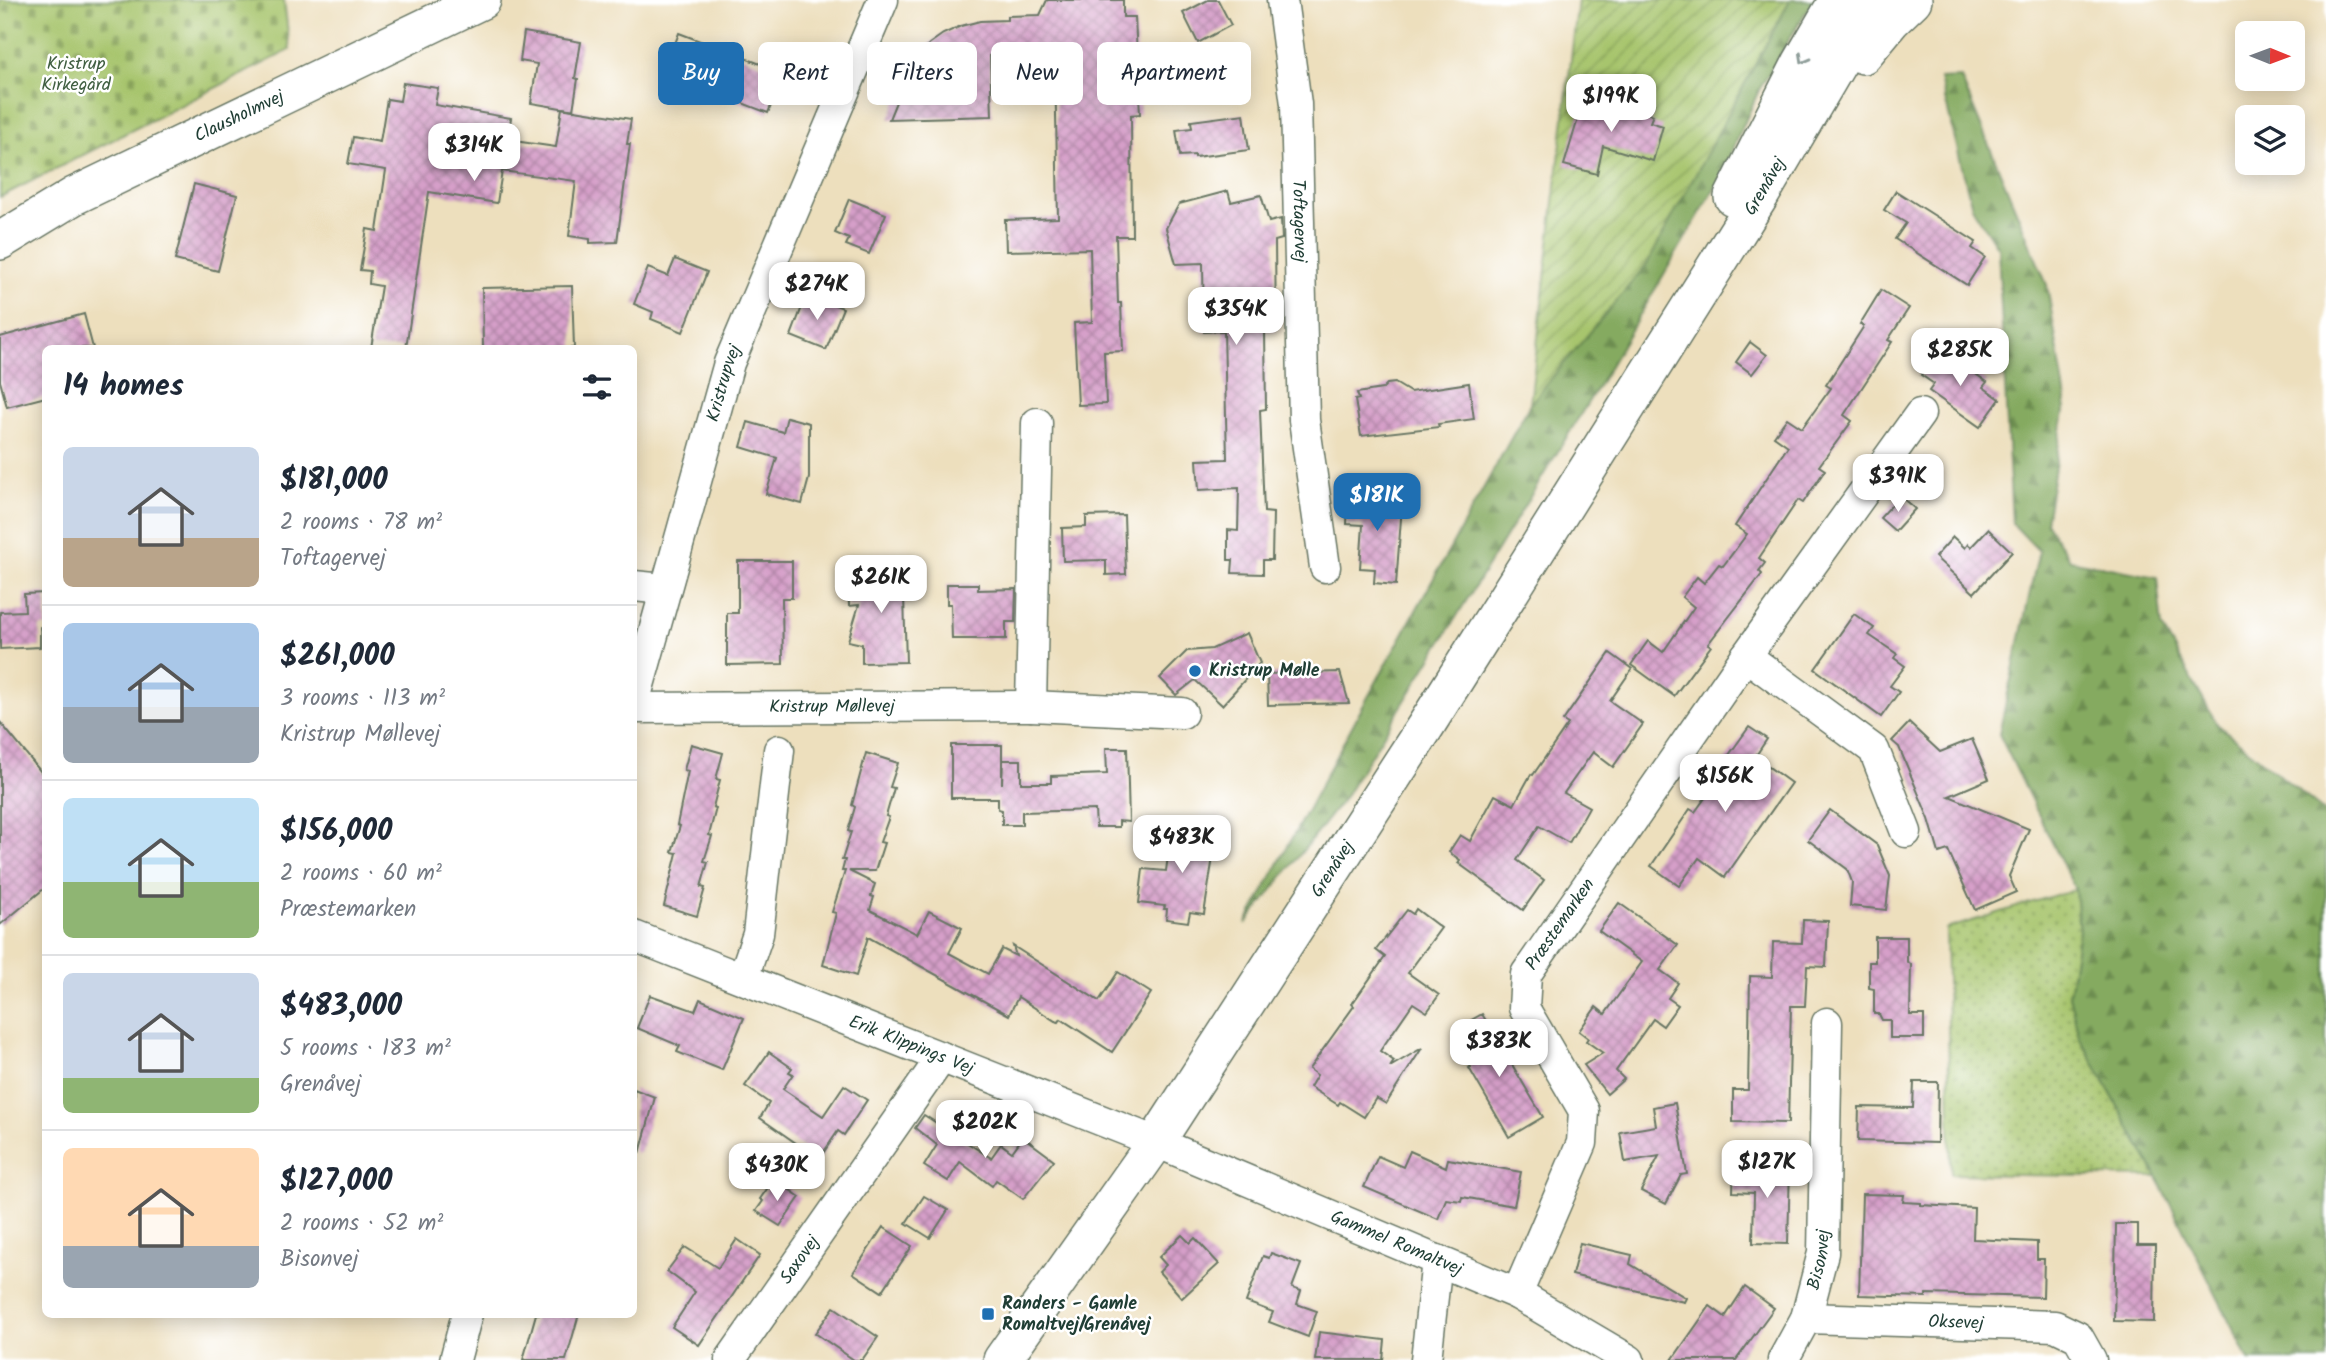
<!DOCTYPE html>
<html lang="en">
<head>
<meta charset="utf-8">
<style>
  body { margin:0; font-family:Kalam,sans-serif; background:#f6f6f7; color:#1f2937; height:100vh; display:flex; flex-direction:column; font-size:26px; white-space:nowrap }
  * { box-sizing:border-box; margin:0 }
  p { font-size:23px; color:#747a83 }
  .icon { flex:none; width:38px; height:38px; fill:none; stroke:currentColor; stroke-width:2; stroke-linecap:round; stroke-linejoin:round }
  .map { position:relative; flex:1; overflow:hidden }
  .sheet { position:absolute; left:42px; top:345px; width:595px; height:973px; display:flex; flex-direction:column; background:#fff; border-radius:10px; box-shadow:0 4px 18px #0003 }
  .sheet>* { flex:none }
  .hud { position:absolute; left:658px; top:42px; width:665px; height:63px; display:flex; gap:14px }
  .needle { width:46px; rotate:91deg }
  .tools { position:absolute; left:2235px; top:21px; display:grid; gap:14px }
  .tools a { display:grid; place-items:center; width:70px; height:70px; border-radius:10px; background:#fff; box-shadow:0 4px 18px #0003; font-size:35px }
  .price { position:absolute; translate:-50% -60px; padding:0 16px; border-radius:14px; background:#fff; color:#222; font-size:23px; line-height:46px; filter:drop-shadow(0 2px 4px #0008) }
  .price::after { content:''; position:absolute; left:50%; top:42px; width:21px; height:16px; margin-left:-10px; background:inherit; clip-path:polygon(0 0,100% 0,50% 100%) }
  .price.active { background:#1f6fb2; color:#fff }
  ul { padding:0; list-style:none }
  li { display:flex; align-items:center; gap:21px; height:175px; padding:0 21px }
  li+li { border-top:2px solid #e0e1e3 }
  li span { display:grid; place-items:center; flex:none; width:196px; height:140px; border-radius:10px; color:#555 }
  li>.icon { margin-inline-start:auto }
  span .icon { width:84px; height:84px; fill:#fffc; stroke-width:1 }
  li b { font-size:30px }
  h2 { display:flex; justify-content:space-between; align-items:center; height:84px; padding:0 21px; font-size:30px }
  .tag { padding:0 24px; border-radius:10px; background:#fff; box-shadow:0 4px 18px #0003; font-size:24px; line-height:63px }
  .tag.active { background:#1f6fb2; color:#fff }
  .map>svg:first-child { display:block }
  .grass { fill:url(#grass-dots); stroke:#638150; stroke-width:2 }
  .forest { fill:url(#forest-firs); stroke:#52744a; stroke-width:2 }
  .cemetery { fill:url(#cemetery-stones); stroke:#638150; stroke-width:2 }
  .garden { fill:url(#garden-furrows); stroke:#638150; stroke-width:2 }
  .building { fill:url(#building-cross-hatch) }
  .lines { fill:none; stroke-linecap:round; stroke-linejoin:round }
  .minor-casing { stroke:#677664; stroke-width:33 }
  .tertiary-casing { stroke:#677664; stroke-width:40 }
  .minor { stroke:#fff; stroke-width:30 }
  .tertiary { stroke:#fff; stroke-width:37 }
  .oneway { stroke:#8f9e9a }
  .poi-dot { fill:#1f6fb2; stroke:#fff; stroke-width:2.5 }
  .labels { text-anchor:middle; dominant-baseline:central; stroke-width:5; stroke-linejoin:round; paint-order:stroke }
  .park-label { font-size:18px; fill:#415f42; stroke:#fff }
  .street-label { font-size:18px; fill:#1f3d34; stroke:#fff }
  .poi-label { font-size:18px; font-weight:bold; fill:#1f3d34; stroke:#fff; text-anchor:start }
</style>
</head>
<body>
<div class="map">
<svg width="2326" height="1360" viewBox="0 0 2326 1360">
  <defs>
    <pattern id="grass-dots" width="8" height="8" patternUnits="userSpaceOnUse" patternTransform="scale(1.75)"><rect width="8" height="8" fill="#a7c56d"/><path d="M2 2h.1M6 6h.1" fill="none" stroke="#87a15a" stroke-width="1.8" stroke-linecap="round"/></pattern>
    <pattern id="forest-firs" width="22" height="20" patternUnits="userSpaceOnUse" patternTransform="scale(1.75)"><rect width="22" height="20" fill="#85aa60"/><path d="M5 1l3.5 6h-7zM16 11l3.5 6h-7z" fill="#6c8c50"/></pattern>
    <pattern id="cemetery-stones" width="16" height="16" patternUnits="userSpaceOnUse" patternTransform="scale(1.75)"><rect width="16" height="16" fill="#a7c56d"/><path d="M2 7V4a2 2 0 0 1 4 0v3zM10 15v-3a2 2 0 0 1 4 0v3z" fill="#87a15a"/></pattern>
    <pattern id="garden-furrows" width="10" height="10" patternUnits="userSpaceOnUse" patternTransform="scale(1.75)"><rect width="10" height="10" fill="#a7c56d"/><path d="M-1 1l2-2M0 10L10 0M9 11l2-2" fill="none" stroke="#87a15a"/></pattern>
    <pattern id="building-cross-hatch" width="8" height="8" patternUnits="userSpaceOnUse" patternTransform="scale(1.75)"><rect width="8" height="8" fill="#d69fc9"/><path d="M0 0l8 8M0 8l8-8" fill="none" stroke="#ad83a4"/></pattern>
  </defs>
  <rect width="100%" height="100%" fill="#fff"/>
  <filter id="ink" filterUnits="userSpaceOnUse"><feTurbulence type="fractalNoise" baseFrequency=".0143" numOctaves="2"/><feDisplacementMap in="SourceGraphic" scale="14" xChannelSelector="R" yChannelSelector="G"/><feConvolveMatrix kernelMatrix="1 2 1 2 8 2 1 2 1" color-interpolation-filters="sRGB"/></filter>
  <filter id="wash" filterUnits="userSpaceOnUse"><feTurbulence type="fractalNoise" baseFrequency=".00686" numOctaves="4" result="noise"/><feDisplacementMap in="SourceGraphic" scale="28" xChannelSelector="R" yChannelSelector="G"/><feGaussianBlur stdDeviation="1.57" result="paint"/><feColorMatrix in="noise" values="0 0 0 0 0 0 0 0 0 0 0 0 0 0 0 0 0 1.4 0 .05"/><feComposite in="paint" operator="in"/></filter>
  <g filter="url(#wash)">
    <rect width="100%" height="100%" fill="#eddfbd"/>
    <polygon class="grass" points="2075,889 2079,931 2069,995 2079,1036 2157,1177 1951,1174 1946,929"/>
    <g class="forest">
      <polygon points="1790,0 1813,0 1759,90 1719,181 1598,386 1406,699 1344,798 1246,924 1357,717 1530,404 1647,264"/>
      <polygon points="1961,78 2047,285 2066,400 2046,522 2070,560 2157,577 2162,627 2217,724 2326,813 2326,1360 2249,1360 2157,1177 2079,1036 2069,995 2079,931 2075,889 1999,734 2039,551 2012,523 1998,248 1972,207 1940,79"/>
    </g>
    <polygon class="cemetery" points="0,0 284,0 290,50 0,197"/>
    <polygon class="garden" points="1578,0 1790,0 1647,264 1530,404"/>
    <g id="blocks">
      <g class="building">
        <polygon points="1047,0 1123,0 1123,17 1135,17 1140,114 1131,115 1132,236 1116,236 1118,303 1121,303 1123,351 1104,352 1106,404 1078,405 1074,323 1092,322 1090,249 1006,251 1005,220 1058,218 1055,63 1040,54 990,55 992,116 889,119 911,65 929,44 943,34 961,26 980,21 1007,20 1007,16 1040,15"/>
        <polygon points="1208,0 1218,0 1231,25 1198,43 1183,13"/>
        <polygon points="524,32 581,42 575,78 578,79 573,110 531,103 537,64 520,61"/>
        <polygon points="679,33 784,73 768,113 664,73"/>
        <polygon points="403,83 438,88 435,105 511,118 507,140 556,147 562,108 631,119 627,144 630,144 617,242 590,243 590,239 569,236 576,181 502,171 497,203 429,192 406,348 371,348 381,286 369,284 370,271 360,270 367,229 377,231 386,170 348,164 353,137 380,142 387,99 400,101"/>
        <polygon points="1584,99 1602,104 1603,100 1653,115 1650,122 1663,126 1653,161 1603,146 1597,174 1564,165"/>
        <polygon points="1244,114 1249,150 1195,157 1195,155 1180,156 1176,130 1192,128 1191,121"/>
        <polygon points="194,184 237,195 218,271 175,260"/>
        <polygon points="1228,191 1231,202 1261,195 1269,222 1281,219 1282,239 1275,241 1276,330 1265,331 1266,409 1260,410 1264,512 1273,513 1272,560 1263,560 1263,574 1232,573 1233,560 1228,560 1228,530 1238,531 1239,488 1199,490 1197,460 1227,459 1224,331 1204,332 1203,263 1176,264 1166,228 1179,204"/>
        <polygon points="1896,191 1976,242 1972,248 1985,257 1967,285 1895,239 1906,223 1884,210"/>
        <polygon points="849,199 886,214 869,254 846,245 849,239 835,233"/>
        <polygon points="675,259 707,272 683,332 651,319 653,312 634,304 648,268 668,276"/>
        <polygon points="572,286 574,348 483,348 482,288"/>
        <polygon points="1881,290 1909,308 1888,340 1892,342 1844,415 1852,421 1819,466 1825,470 1803,503 1798,500 1759,558 1765,563 1759,571 1762,574 1708,644 1711,646 1674,696 1631,665 1648,641 1663,652 1694,607 1682,597 1697,577 1704,583 1719,564 1723,566 1747,534 1735,526 1788,446 1774,436 1787,418 1802,428 1831,388 1826,385 1864,326 1860,324"/>
        <polygon points="807,294 843,308 826,350 791,336"/>
        <polygon points="84,314 93,348 46,348 46,397 7,407 0,381 0,337"/>
        <polygon points="1750,342 1767,355 1752,374 1736,362"/>
        <polygon points="1940,349 1987,382 1983,387 2000,399 1980,427 1929,391 1934,384 1921,375"/>
        <polygon points="1395,383 1410,392 1469,383 1474,419 1438,424 1439,427 1361,436 1355,400 1359,399 1357,393 1382,389 1387,384"/>
        <polygon points="787,417 809,423 809,478 802,504 766,494 777,458 741,447 748,422 783,432"/>
        <polygon points="1349,487 1377,489 1376,503 1402,505 1396,585 1374,583 1375,569 1360,568 1363,525 1347,524"/>
        <polygon points="1900,496 1915,509 1895,531 1880,518"/>
        <polygon points="1124,515 1126,574 1106,575 1106,560 1063,561 1062,528 1086,527 1086,516"/>
        <polygon points="1988,529 2012,552 1974,593 1935,557 1953,537 1965,548 1968,544 1971,547"/>
        <polygon points="738,561 792,561 792,598 782,598 783,664 727,665 727,613 738,613"/>
        <polygon points="918,574 919,596 904,596 906,662 862,663 862,644 848,641 859,605 849,606 848,577"/>
        <polygon points="947,584 978,584 978,590 1016,589 1015,622 1006,622 1006,639 952,639 951,604 947,604"/>
        <polygon points="46,593 46,626 40,627 40,647 0,649 0,612 25,611 24,594"/>
        <polygon points="1854,614 1874,628 1869,635 1897,654 1894,658 1905,666 1890,686 1899,692 1881,717 1815,669"/>
        <polygon points="1247,633 1260,663 1222,705 1195,680 1176,695 1160,678 1187,651 1212,649"/>
        <polygon points="1610,653 1632,669 1610,701 1643,724 1613,767 1593,752 1564,793 1589,807 1569,843 1539,826 1517,860 1544,880 1523,910 1458,863 1460,860 1449,852 1460,835 1470,841 1495,795 1514,805 1531,774 1533,775 1568,724 1563,721"/>
        <polygon points="1340,672 1349,703 1268,705 1267,674"/>
        <polygon points="0,722 46,778 46,887 0,925"/>
        <polygon points="1909,723 1940,752 1972,739 1989,779 1949,796 2029,829 2009,876 2016,892 1975,910 1948,850 1939,853 1929,819 1899,747 1892,741"/>
        <polygon points="1749,727 1767,739 1755,757 1791,783 1725,877 1699,858 1679,886 1651,866 1690,809 1695,812 1721,776 1716,773"/>
        <polygon points="691,744 723,753 716,779 720,780 713,807 716,808 709,835 712,836 704,861 708,862 701,887 705,888 697,916 664,906 677,853 672,852 680,826 677,825 688,771 684,770"/>
        <polygon points="951,745 1002,745 1002,784 1003,760 1021,760 1021,783 1051,783 1051,776 1107,774 1106,748 1127,748 1129,822 1119,821 1119,827 1096,827 1095,810 1022,812 1022,825 1002,825 1002,810 998,809 998,798 951,798"/>
        <polygon points="866,753 898,763 890,787 894,788 886,816 889,817 880,842 884,843 875,871 849,871 875,884 871,896 874,897 870,910 917,934 929,911 962,928 949,953 988,974 1002,949 1016,956 1013,946 1099,1001 1118,972 1151,993 1112,1052 1061,1019 1059,1022 1055,1021 1018,997 1009,1015 868,937 856,976 823,965 836,913 832,912 845,871 842,871 845,860 842,860 851,832 848,831 855,807 852,805"/>
        <polygon points="1830,810 1877,845 1890,876 1886,910 1850,906 1852,882 1847,869 1808,840"/>
        <polygon points="1172,827 1217,832 1204,914 1190,912 1188,922 1166,919 1167,909 1164,909 1165,906 1139,903 1143,869 1166,871"/>
        <polygon points="1619,903 1678,945 1660,970 1678,983 1668,998 1678,1005 1663,1026 1653,1019 1616,1071 1624,1079 1607,1094 1584,1065 1603,1053 1586,1041 1588,1038 1579,1031 1596,1007 1605,1014 1642,962 1599,931"/>
        <polygon points="1416,909 1441,928 1408,973 1439,995 1427,1012 1413,1003 1380,1051 1394,1061 1390,1067 1422,1048 1386,1104 1376,1098 1364,1117 1340,1102 1338,1105 1310,1087 1317,1075 1309,1069 1354,1006 1352,1004 1385,957 1376,950 1407,910 1413,914"/>
        <polygon points="1803,920 1828,921 1826,967 1807,966 1805,1006 1791,1006 1788,1123 1733,1122 1733,1090 1748,1090 1750,976 1772,977 1773,942 1802,943"/>
        <polygon points="1875,937 1907,937 1907,962 1911,964 1910,1015 1924,1015 1924,1038 1890,1038 1890,1020 1882,1020 1879,1014 1874,1014 1874,989 1869,988 1869,962 1875,962"/>
        <polygon points="650,995 695,1011 700,999 744,1018 722,1070 677,1052 680,1046 637,1028"/>
        <polygon points="1482,1014 1543,1117 1509,1137 1469,1068 1471,1067 1467,1061 1466,1023"/>
        <polygon points="769,1052 792,1068 789,1072 793,1074 783,1089 823,1116 844,1085 867,1100 844,1135 838,1131 819,1159 760,1118 769,1103 745,1086"/>
        <polygon points="1914,1082 1938,1082 1937,1143 1858,1141 1859,1107 1913,1108"/>
        <polygon points="634,1089 655,1097 640,1153 634,1152"/>
        <polygon points="1675,1103 1687,1174 1681,1175 1666,1204 1641,1191 1659,1156 1625,1162 1620,1132 1656,1126 1653,1107"/>
        <polygon points="924,1115 991,1158 1001,1144 1012,1152 1023,1137 1054,1160 1023,1199 996,1180 992,1186 960,1162 948,1181 924,1166 937,1145 915,1128"/>
        <polygon points="1410,1151 1446,1167 1448,1159 1521,1172 1514,1206 1462,1197 1461,1201 1446,1199 1438,1219 1364,1187 1378,1156 1403,1167"/>
        <polygon points="1734,1164 1790,1165 1788,1244 1753,1243 1754,1193 1733,1192"/>
        <polygon points="774,1179 800,1197 780,1226 756,1211 763,1201 760,1199"/>
        <polygon points="1862,1194 1904,1195 1903,1202 1921,1203 1921,1205 1974,1208 1973,1239 2037,1242 2037,1259 2044,1259 2043,1297 1926,1294 1926,1297 1859,1295"/>
        <polygon points="924,1196 948,1210 930,1238 906,1223"/>
        <polygon points="2116,1224 2138,1224 2138,1245 2155,1245 2154,1322 2114,1321"/>
        <polygon points="883,1227 912,1246 882,1292 853,1273"/>
        <polygon points="1182,1235 1190,1243 1195,1238 1219,1264 1182,1298 1159,1272 1166,1265 1159,1257"/>
        <polygon points="737,1239 760,1255 699,1345 672,1327 695,1292 667,1271 685,1247 718,1268"/>
        <polygon points="1580,1243 1632,1255 1630,1264 1686,1298 1684,1302 1572,1275"/>
        <polygon points="1271,1253 1301,1264 1292,1288 1301,1291 1297,1304 1317,1311 1308,1337 1269,1322 1273,1312 1246,1302 1263,1256 1269,1258"/>
        <polygon points="1745,1287 1774,1308 1736,1360 1672,1360 1710,1306 1725,1317"/>
        <polygon points="834,1307 878,1337 862,1360 854,1360 815,1333"/>
        <polygon points="536,1314 579,1314 566,1360 523,1360"/>
        <polygon points="1319,1332 1385,1340 1383,1360 1315,1360"/>
      </g>
    </g>
  </g>
  <g filter="url(#ink)">
    <use href="#blocks" fill-opacity="0" stroke="#677664" stroke-width="2"/>
    <g class="lines">
      <g class="minor-casing">
        <g id="minor">
          <path id="s1" d="M1282,0L1296,104L1304,420L1325,567"/>
          <polyline points="634,586 664,589"/>
          <polyline points="1746,656 1874,750 1906,832"/>
          <path id="s2" d="M634,703L729,363L883,0"/>
          <polyline points="1031,706 1037,423"/>
          <path id="s3" d="M634,708L1031,706L1182,713"/>
          <path id="s4" d="M634,936L1156,1142L1517,1294L1629,1360"/>
          <polyline points="743,978 758,934 779,750"/>
          <path id="s5" d="M1517,1294L1582,1143L1584,1111L1524,1008L1526,974L1746,656L1920,414"/>
          <path id="s6" d="M1806,1318L2055,1326L2078,1337L2091,1360"/>
          <polyline points="455,1360 467,1314"/>
          <path id="s7" d="M730,1360L942,1057"/>
          <polyline points="1426,1360 1437,1260"/>
          <path id="s8" d="M1783,1360L1806,1318L1823,1253L1827,1023"/>
        </g>
      </g>
      <g class="tertiary-casing">
        <g id="tertiary">
          <polyline points="1863,55 1892,20 1913,0"/>
          <polyline points="1733,197 1801,63 1838,0"/>
          <path id="s9" d="M0,241L74,196L482,0"/>
          <path id="s10" d="M1002,1360L1156,1142L1425,727L1758,199L1875,0"/>
        </g>
      </g>
      <use href="#minor" class="minor"/>
      <use href="#tertiary" class="tertiary"/>
    </g>
    <defs><path id="oneway-chevron" d="M-2-3.5L2.5 0L-2 3.5" fill="none" stroke-width="1.6" stroke-linecap="round" stroke-linejoin="round" transform="scale(1.75)"/></defs>
    <use class="oneway" href="#oneway-chevron" transform="translate(1804 59) rotate(119)"/>
  </g>
  <g class="poi-dot">
    <circle cx="1195" cy="671" r="7"/>
    <rect x="981" y="1307" width="14" height="14" rx="3.5"/>
  </g>
  <g class="labels">
    <g class="park-label">
      <text x="76" y="64">Kristrup<tspan x="76" dy="21">Kirkegård</tspan></text>
    </g>
    <g class="street-label">
      <text stroke="none"><textPath href="#s9" startOffset="270">Clausholmvej</textPath></text>
      <text stroke="none"><textPath href="#s10" startOffset="1400">Grenåvej</textPath></text>
      <text stroke="none"><textPath href="#s1" startOffset="222">Toftagervej</textPath></text>
      <text stroke="none"><textPath href="#s2" startOffset="332">Kristrupvej</textPath></text>
      <text stroke="none"><textPath href="#s3" startOffset="198">Kristrup Møllevej</textPath></text>
      <text stroke="none"><textPath href="#s10" startOffset="592">Grenåvej</textPath></text>
      <text stroke="none"><textPath href="#s5" startOffset="410">Præstemarken</textPath></text>
      <text stroke="none"><textPath href="#s4" startOffset="298">Erik Klippings Vej</textPath></text>
      <text stroke="none"><textPath href="#s4" startOffset="822">Gammel Romaltvej</textPath></text>
      <text stroke="none"><textPath href="#s8" startOffset="108">Bisonvej</textPath></text>
      <text stroke="none"><textPath href="#s7" startOffset="122">Saxovej</textPath></text>
      <text stroke="none"><textPath href="#s6" startOffset="150">Oksevej</textPath></text>
    </g>
    <g class="poi-label">
      <text x="1209" y="671">Kristrup Mølle</text>
      <text x="1002" y="1304">Randers - Gamle<tspan x="1002" dy="21">Romaltvej/Grenåvej</tspan></text>
    </g>
  </g>
</svg>
<div class="tools">
<a><svg class="needle" viewBox="-14 -14 28 28"><path d="M0-13l5 13h-10z" fill="#e53935"/><path d="M0 13l5-13h-10z" fill="#747a83"/></svg></a>
<a><svg class="icon" aria-label="layers" viewBox="0 0 24 24"><path d="M12 4l9 5-9 5-9-5zM3 14l9 5 9-5"/></svg></a>
</div>
<b class="price" style="left:1611px;top:134px">$199K</b>
<b class="price" style="left:474px;top:183px">$314K</b>
<b class="price" style="left:817px;top:322px">$274K</b>
<b class="price" style="left:1236px;top:347px">$354K</b>
<b class="price" style="left:1960px;top:388px">$285K</b>
<b class="price" style="left:1898px;top:514px">$391K</b>
<b class="price active" style="left:1377px;top:533px">$181K</b>
<b class="price" style="left:881px;top:615px">$261K</b>
<b class="price" style="left:1725px;top:814px">$156K</b>
<b class="price" style="left:1182px;top:875px">$483K</b>
<b class="price" style="left:1499px;top:1079px">$383K</b>
<b class="price" style="left:985px;top:1160px">$202K</b>
<b class="price" style="left:1767px;top:1200px">$127K</b>
<b class="price" style="left:777px;top:1203px">$430K</b>
<div class="hud">
<a class="tag active">Buy</a>
<a class="tag">Rent</a>
<a class="tag">Filters</a>
<a class="tag">New</a>
<a class="tag">Apartment</a>
</div>
<section class="sheet">
<h2>14 homes<svg class="icon" aria-label="filters" viewBox="0 0 24 24"><path d="M4 7h16M4 17h16"/><circle cx="9" cy="7" r="2"/><circle cx="15" cy="17" r="2"/></svg></h2>
<ul>
<li><span style="background:linear-gradient(#c9d6e8 65%,#b9a48a 0)"><svg class="icon" aria-label="home" viewBox="0 0 24 24"><path d="M3 11l9-7 9 7M6 9v11h12V9"/></svg></span><div><b>$181,000</b><p>2 rooms · 78 m²</p><p>Toftagervej</p></div></li>
<li><span style="background:linear-gradient(#a9c7e8 60%,#9aa5b1 0)"><svg class="icon" aria-label="home" viewBox="0 0 24 24"><path d="M3 11l9-7 9 7M6 9v11h12V9"/></svg></span><div><b>$261,000</b><p>3 rooms · 113 m²</p><p>Kristrup Møllevej</p></div></li>
<li><span style="background:linear-gradient(#bfe0f5 60%,#8fb573 0)"><svg class="icon" aria-label="home" viewBox="0 0 24 24"><path d="M3 11l9-7 9 7M6 9v11h12V9"/></svg></span><div><b>$156,000</b><p>2 rooms · 60 m²</p><p>Præstemarken</p></div></li>
<li><span style="background:linear-gradient(#c9d6e8 75%,#8fb573 0)"><svg class="icon" aria-label="home" viewBox="0 0 24 24"><path d="M3 11l9-7 9 7M6 9v11h12V9"/></svg></span><div><b>$483,000</b><p>5 rooms · 183 m²</p><p>Grenåvej</p></div></li>
<li><span style="background:linear-gradient(#ffd9b3 70%,#9aa5b1 0)"><svg class="icon" aria-label="home" viewBox="0 0 24 24"><path d="M3 11l9-7 9 7M6 9v11h12V9"/></svg></span><div><b>$127,000</b><p>2 rooms · 52 m²</p><p>Bisonvej</p></div></li>
</ul>
</section>
</div>
</body>
</html>
